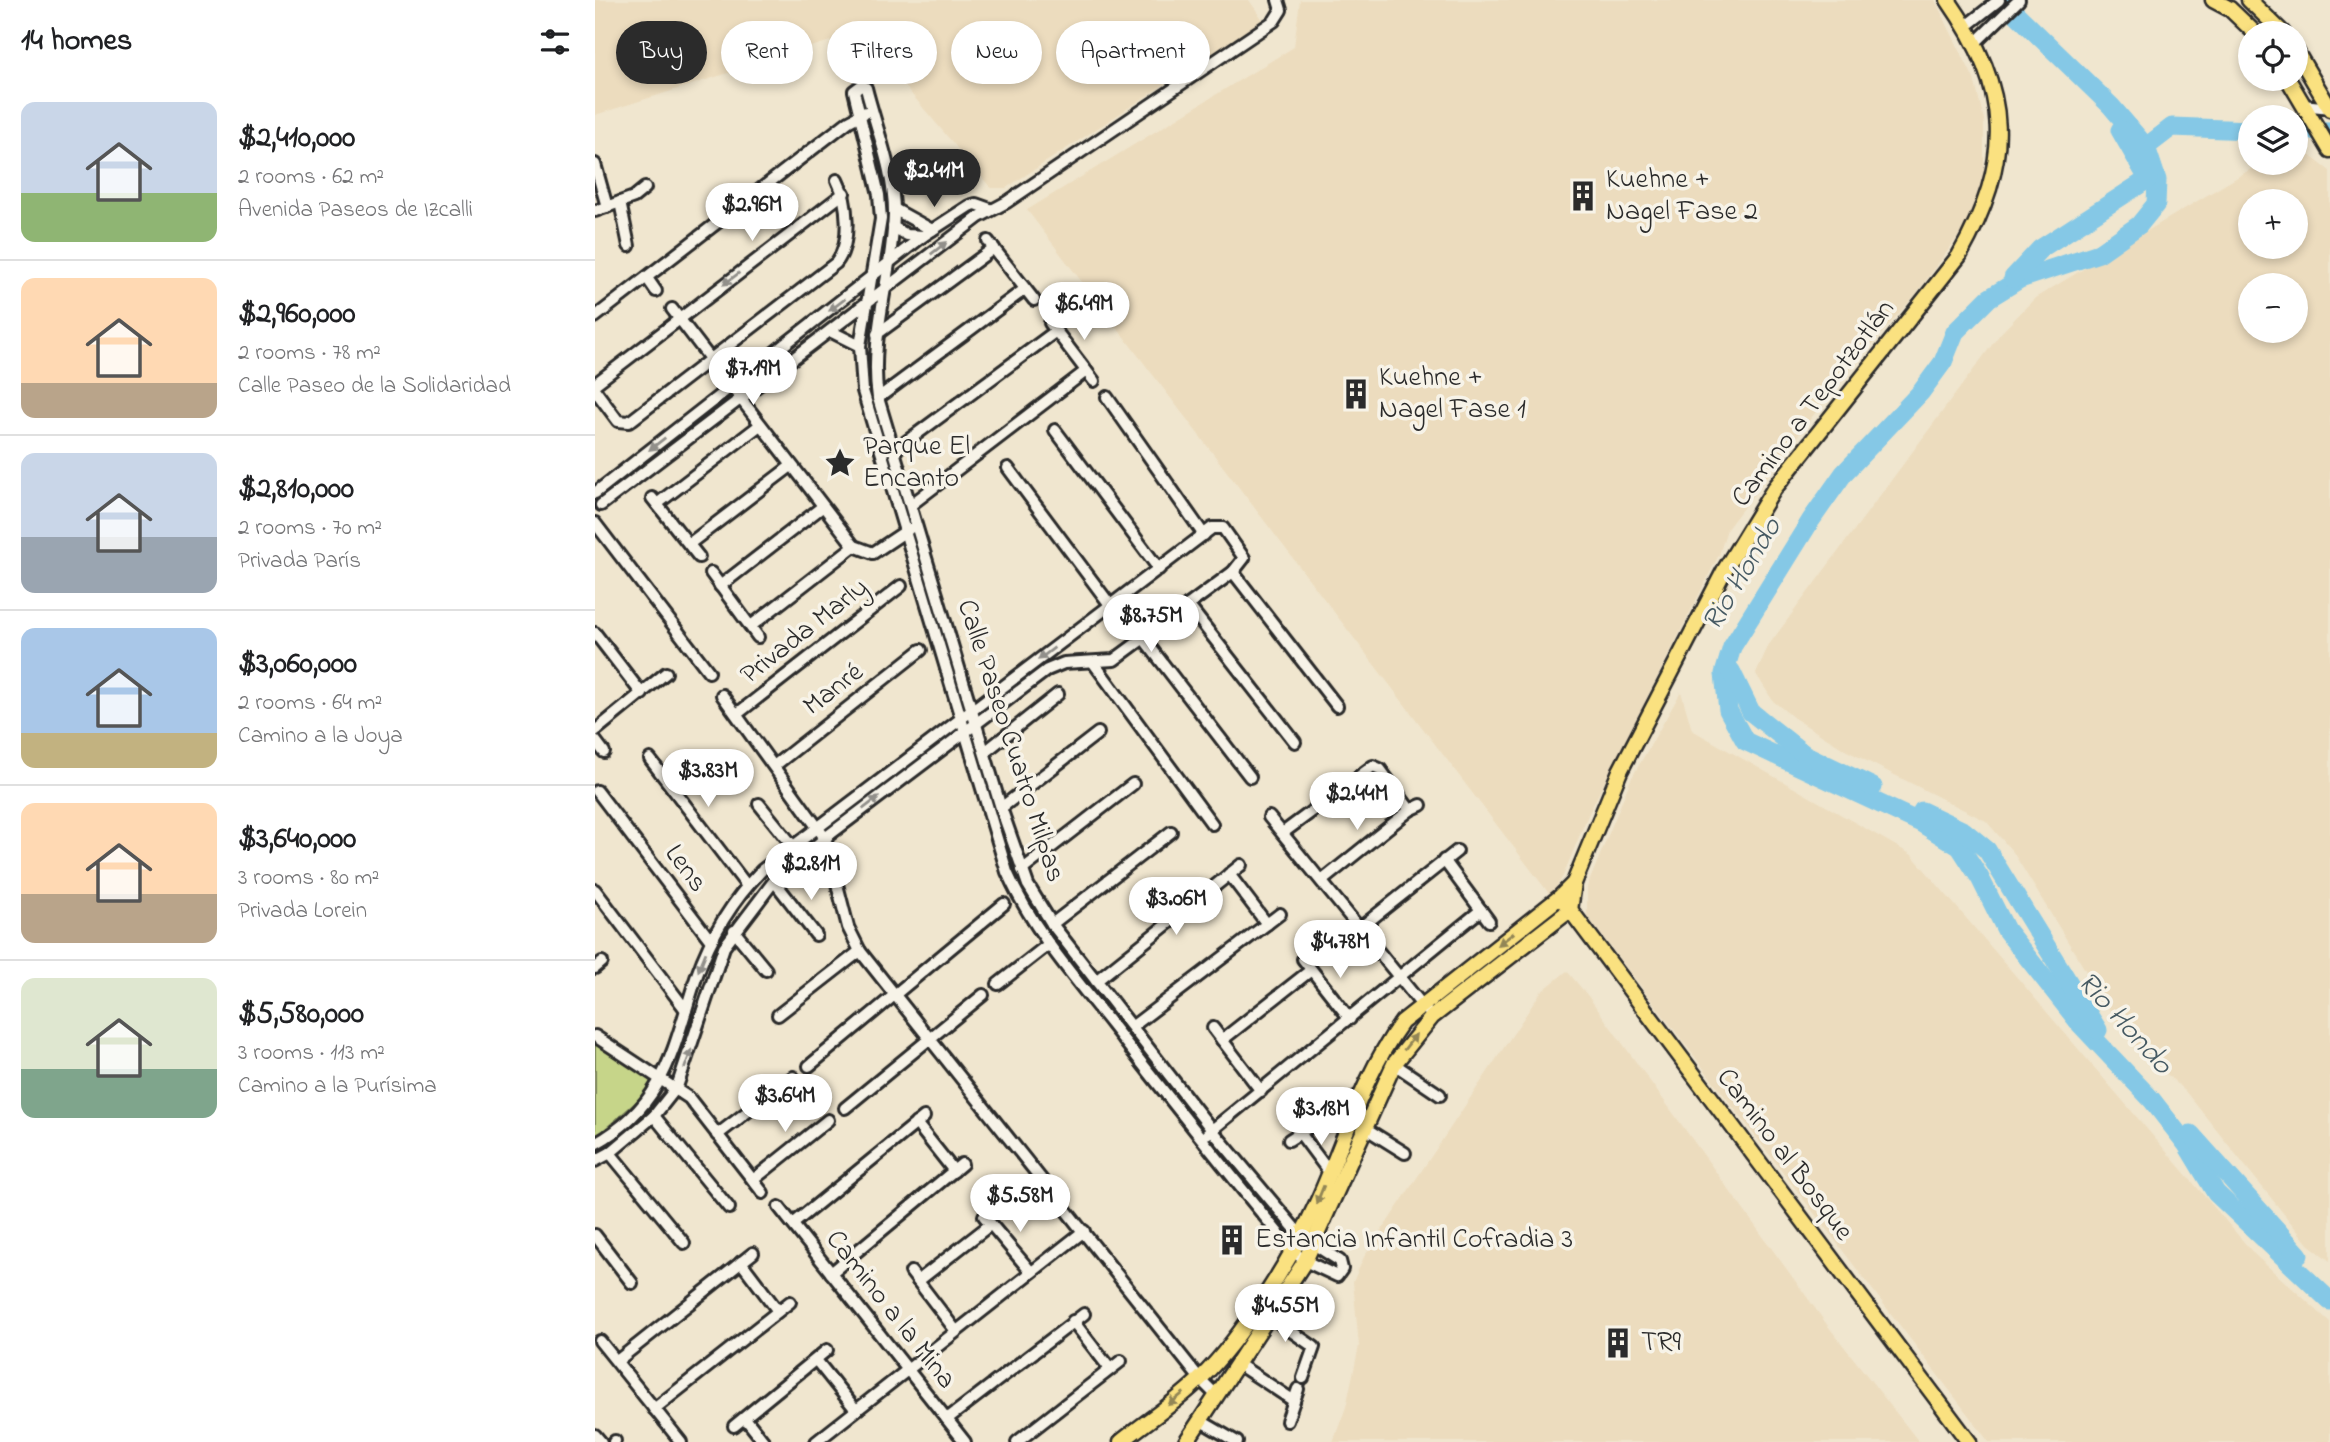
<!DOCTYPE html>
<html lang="en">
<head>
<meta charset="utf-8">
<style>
  body { margin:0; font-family:"Indie Flower",sans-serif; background:#f6f6f6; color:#202124; height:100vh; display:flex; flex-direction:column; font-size:26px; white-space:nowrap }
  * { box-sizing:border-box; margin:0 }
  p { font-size:23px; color:#757577 }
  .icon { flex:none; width:38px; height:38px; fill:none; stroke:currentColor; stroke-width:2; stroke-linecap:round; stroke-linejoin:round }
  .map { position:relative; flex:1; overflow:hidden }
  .panel { display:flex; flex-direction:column; background:#fff; width:595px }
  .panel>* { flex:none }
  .top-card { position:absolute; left:21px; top:21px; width:665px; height:63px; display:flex; gap:14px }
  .fabs { position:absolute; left:1643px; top:21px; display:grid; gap:14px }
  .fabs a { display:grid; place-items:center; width:70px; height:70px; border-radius:50%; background:#fff; box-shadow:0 4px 10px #0003; font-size:35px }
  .price { position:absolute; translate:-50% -60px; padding:0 16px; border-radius:24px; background:#fff; color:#222; font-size:23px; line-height:46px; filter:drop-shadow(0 2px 4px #0008) }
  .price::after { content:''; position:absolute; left:50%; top:42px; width:21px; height:16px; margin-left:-10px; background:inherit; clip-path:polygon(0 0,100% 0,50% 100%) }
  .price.current { background:#2b2b2b; color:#fff }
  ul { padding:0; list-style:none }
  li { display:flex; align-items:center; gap:21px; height:175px; padding:0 21px }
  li+li { border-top:2px solid #e0e0e0 }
  li span { display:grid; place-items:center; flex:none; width:196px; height:140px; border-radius:14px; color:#555 }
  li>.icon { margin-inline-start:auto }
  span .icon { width:84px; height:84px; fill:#fffc; stroke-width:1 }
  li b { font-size:30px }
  h2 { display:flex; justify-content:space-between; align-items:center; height:84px; padding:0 21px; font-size:30px }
  .tag { padding:0 24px; border-radius:32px; background:#fff; box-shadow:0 4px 10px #0003; font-size:24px; line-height:63px }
  .tag.current { background:#2b2b2b; color:#fff }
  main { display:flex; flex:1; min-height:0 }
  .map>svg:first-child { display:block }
  .built { fill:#ecdcbe; fill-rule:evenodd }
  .green { fill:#c6d589; stroke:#78805a; stroke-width:2 }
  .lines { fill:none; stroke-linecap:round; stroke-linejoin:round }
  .river { stroke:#85c8e6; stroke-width:19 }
  .minor-casing { stroke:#2b2b2b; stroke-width:16 }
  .major-casing { stroke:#2b2b2b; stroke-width:19 }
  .minor { stroke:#f7f3e8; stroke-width:10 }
  .major { stroke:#fae180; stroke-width:14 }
  .oneway { fill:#918f8a }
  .oneway2 { fill:#928656 }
  .labels { text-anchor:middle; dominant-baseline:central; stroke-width:7; stroke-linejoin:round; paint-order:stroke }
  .poi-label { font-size:28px; fill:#2b2b2b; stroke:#f7f3e8; text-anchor:start }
  .street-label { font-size:28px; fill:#2b2b2b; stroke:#f7f3e8 }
  .water-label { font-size:30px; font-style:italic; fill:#465a63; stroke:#f7f3e8 }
</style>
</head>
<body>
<main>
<section class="panel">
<h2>14 homes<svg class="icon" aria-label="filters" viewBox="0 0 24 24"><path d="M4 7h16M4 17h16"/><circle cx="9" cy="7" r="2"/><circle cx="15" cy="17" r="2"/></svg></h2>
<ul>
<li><span style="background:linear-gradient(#c9d6e8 65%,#8fb573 0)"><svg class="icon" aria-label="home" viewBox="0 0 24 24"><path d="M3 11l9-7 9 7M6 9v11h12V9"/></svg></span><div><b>$2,410,000</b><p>2 rooms · 62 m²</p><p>Avenida Paseos de Izcalli</p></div></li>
<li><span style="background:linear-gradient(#ffd9b3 75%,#b9a48a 0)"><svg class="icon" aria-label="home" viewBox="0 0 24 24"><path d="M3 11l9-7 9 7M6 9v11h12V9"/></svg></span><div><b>$2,960,000</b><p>2 rooms · 78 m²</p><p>Calle Paseo de la Solidaridad</p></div></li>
<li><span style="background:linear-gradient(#c9d6e8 60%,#9aa5b1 0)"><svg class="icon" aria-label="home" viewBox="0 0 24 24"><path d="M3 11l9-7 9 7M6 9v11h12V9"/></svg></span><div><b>$2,810,000</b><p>2 rooms · 70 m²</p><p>Privada París</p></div></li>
<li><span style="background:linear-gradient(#a9c7e8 75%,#c2b280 0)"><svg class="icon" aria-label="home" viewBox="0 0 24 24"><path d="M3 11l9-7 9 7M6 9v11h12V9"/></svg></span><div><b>$3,060,000</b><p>2 rooms · 64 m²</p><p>Camino a la Joya</p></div></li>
<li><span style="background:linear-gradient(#ffd9b3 65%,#b9a48a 0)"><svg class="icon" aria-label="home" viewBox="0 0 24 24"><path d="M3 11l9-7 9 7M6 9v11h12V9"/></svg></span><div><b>$3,640,000</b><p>3 rooms · 80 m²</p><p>Privada Lorein</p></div></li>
<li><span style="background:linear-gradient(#dfe7d0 65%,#7fa58c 0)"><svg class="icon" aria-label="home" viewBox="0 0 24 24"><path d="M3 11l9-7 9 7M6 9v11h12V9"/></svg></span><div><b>$5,580,000</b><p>3 rooms · 113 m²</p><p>Camino a la Purísima</p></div></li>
</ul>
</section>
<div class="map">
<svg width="1735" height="1442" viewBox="0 0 1735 1442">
  <rect width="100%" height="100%" fill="#f0e6cf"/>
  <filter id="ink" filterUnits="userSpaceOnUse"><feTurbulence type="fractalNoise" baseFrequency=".0143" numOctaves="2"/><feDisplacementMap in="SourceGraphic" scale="14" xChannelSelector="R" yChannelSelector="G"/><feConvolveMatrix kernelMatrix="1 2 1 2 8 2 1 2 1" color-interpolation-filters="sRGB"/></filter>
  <g filter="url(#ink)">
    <g class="built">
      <polygon points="0,0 654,0 668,20 411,188 396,188 264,32 0,115"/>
      <polygon points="705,0 1340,0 1379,79 1389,120 1389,184 1368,230 1321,294 1242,384 1132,529 1124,555 993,815 968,876 956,896 432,210 699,47"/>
      <path d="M1701,145L1735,171V1261L1713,1244L1590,1091L1530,1035L1418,852L1391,821L1252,751L1199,718L1178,701L1161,674L1173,646L1405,334L1440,298L1666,163H1701ZM1701,201V247H1656V201ZM1701,285V331H1656V285Z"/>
      <polygon points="1086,692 1097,730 1317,855 1660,1255 1735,1322 1735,1442 1394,1442 992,916 992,887 1036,779"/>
      <polygon points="972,971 993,996 1233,1326 1324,1442 738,1442 751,1407 764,1346 758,1282 769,1257 946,992"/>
    </g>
    <polygon class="green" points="0,1036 68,1079 0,1138"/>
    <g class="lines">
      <g class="river">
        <polyline points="1407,0 1516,106 1551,147 1562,180 1561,204 1544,225 1504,253 1425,279 1394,298 1360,332 1348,362 1326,392 1249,473 1216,520 1137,647 1129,674 1133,710 1150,741 1326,823 1365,847 1385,878 1411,930 1486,1025 1557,1100 1592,1145 1621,1193 1735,1301"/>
        <polyline points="1701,130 1735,131"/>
        <polyline points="1551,147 1577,127 1656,130"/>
        <polyline points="1418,278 1445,249 1553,179 1525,130"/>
        <polyline points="1136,671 1156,712 1209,754 1278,787"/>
        <polyline points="1327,811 1369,831 1392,850 1503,1030"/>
        <polyline points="1596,1134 1704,1255"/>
      </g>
      <g class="minor-casing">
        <g id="minor">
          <polyline points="1371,26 1404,0"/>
          <polyline points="1380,43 1424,0"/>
          <path d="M267,85L271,88C281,128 300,174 299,215C297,278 274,336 283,398L406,808L433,885L457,924L617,1130L706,1236L745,1261L747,1269L742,1276L710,1261L697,1250C636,1176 576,1101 517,1025C479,977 437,929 412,872L268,391L265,346L286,219L284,195L259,91Z"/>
          <polyline points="1708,105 1735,108"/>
          <polyline points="0,164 12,207"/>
          <polyline points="25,202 34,246"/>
          <polyline points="299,209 337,230"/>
          <polyline points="0,211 39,197 50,188"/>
          <polyline points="298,227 312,235 328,236"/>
          <polyline points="393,241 439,300"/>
          <polyline points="52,278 61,291"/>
          <polyline points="77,309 259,546 278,553 314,529"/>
          <polyline points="0,317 254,121 271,112"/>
          <polyline points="455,323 499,381"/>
          <polyline points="235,331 265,346"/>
          <polyline points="282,334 399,248"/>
          <polyline points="0,384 249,193"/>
          <path d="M0,390L23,421L34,422L241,263C257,243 253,201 242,180"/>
          <polyline points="512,397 609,535"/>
          <polyline points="283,398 430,289"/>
          <polyline points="460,430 564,569"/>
          <polyline points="300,450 461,331"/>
          <polyline points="413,468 516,606"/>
          <polyline points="0,493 328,236 374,206 381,204 395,209"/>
          <polyline points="57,498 104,557"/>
          <polyline points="62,504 165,425"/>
          <polyline points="317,504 491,371"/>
          <polyline points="6,505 384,217 412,202 679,21 686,10 683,0"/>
          <polyline points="0,523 114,672"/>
          <polyline points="94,544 196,466"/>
          <polyline points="638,572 742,706"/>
          <polyline points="116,573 163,637"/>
          <polyline points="125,586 227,507"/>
          <polyline points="593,605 700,742"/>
          <polyline points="156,626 259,546"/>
          <polyline points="0,633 47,694"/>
          <polyline points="549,639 655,777"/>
          <polyline points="498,662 617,824"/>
          <polyline points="127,695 230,838 253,927 265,951 605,1379 621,1395"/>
          <polyline points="142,714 306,586"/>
          <polyline points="0,731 71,673"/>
          <polyline points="0,740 9,752"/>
          <polyline points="390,752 463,694"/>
          <polyline points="55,759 152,886"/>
          <polyline points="179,766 326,650"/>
          <polyline points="2,791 116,941"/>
          <polyline points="164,804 197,845"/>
          <polyline points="406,808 503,733"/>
          <polyline points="674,817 831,1010"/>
          <polyline points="689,832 778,766 785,769 815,810"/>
          <polyline points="849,860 894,921"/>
          <polyline points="427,870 538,784"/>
          <polyline points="634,874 672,924"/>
          <polyline points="728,880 815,810 826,805"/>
          <polyline points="179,881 221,935"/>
          <polyline points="0,890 91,1010"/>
          <polyline points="457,924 576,832"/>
          <polyline points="765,928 862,851"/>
          <polyline points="139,931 171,970"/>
          <polyline points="708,959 755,1019"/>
          <polyline points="0,968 7,962"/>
          <polyline points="501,981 646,865"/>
          <polyline points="403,984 454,944"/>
          <polyline points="183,1015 265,951"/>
          <polyline points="538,1026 685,914"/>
          <polyline points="618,1028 666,1091"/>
          <polyline points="0,1036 94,1098 168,1193"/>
          <polyline points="627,1040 716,970"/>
          <polyline points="799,1064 845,1095"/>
          <polyline points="214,1066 409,904"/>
          <polyline points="250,1108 388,995"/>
          <polyline points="59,1116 134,1208"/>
          <polyline points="321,1123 359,1171"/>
          <polyline points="770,1128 810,1153"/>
          <polyline points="705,1133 734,1172"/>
          <polyline points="612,1134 886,910"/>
          <polyline points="122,1135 198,1077"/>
          <polyline points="694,1140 767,1093"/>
          <path d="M0,1144C73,1103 78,1046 102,975C116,935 138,900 167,870L617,528H628L649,558L638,572L519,660L469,663L452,670L230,838L179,881L129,947L82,1087L59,1116L15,1153L0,1161"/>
          <polyline points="15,1153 89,1243"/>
          <polyline points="158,1180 233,1120"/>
          <polyline points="184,1207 370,1442"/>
          <polyline points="389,1216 436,1272"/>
          <polyline points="198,1224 329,1117"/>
          <polyline points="0,1235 37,1283"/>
          <polyline points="146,1262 183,1311"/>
          <polyline points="316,1272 361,1331"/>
          <polyline points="236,1273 367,1164"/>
          <polyline points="323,1281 396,1224"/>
          <polyline points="673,1315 719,1347 708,1378"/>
          <polyline points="478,1321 515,1369"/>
          <polyline points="5,1341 86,1442"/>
          <polyline points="221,1360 261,1410"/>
          <polyline points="22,1361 158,1253"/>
          <polyline points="643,1364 699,1401"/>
          <polyline points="59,1409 195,1302"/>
          <polyline points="150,1418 169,1442"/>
          <polyline points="352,1419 489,1314"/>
          <polyline points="604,1420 642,1442"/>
          <polyline points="692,1421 703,1389"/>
          <polyline points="139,1426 232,1350"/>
          <polyline points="0,1435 6,1442"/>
          <polyline points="19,1442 20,1441"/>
          <polyline points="221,1442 489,1231"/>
          <polyline points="422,1442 526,1361"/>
        </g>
      </g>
      <g class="major-casing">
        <g id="major">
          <polyline points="1618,0 1635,9 1660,33"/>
          <polyline points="1654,0 1688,33"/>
          <polyline points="1701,51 1735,109"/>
          <polyline points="1693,79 1735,150"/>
          <polyline points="970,903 1374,1442"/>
          <path d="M526,1442C552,1421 582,1402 606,1378C647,1338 697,1258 721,1205C749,1144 767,1077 807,1022L965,897L979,883"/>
          <path d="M591,1442L710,1261L799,1064L837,1017L975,910L979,883L1025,771L1129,571L1179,489L1364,256C1418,160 1417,92 1353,0"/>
        </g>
      </g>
      <use href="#minor" class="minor"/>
      <use href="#major" class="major"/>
    </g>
    <defs><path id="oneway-solid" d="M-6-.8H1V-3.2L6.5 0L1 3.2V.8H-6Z" transform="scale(1.75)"/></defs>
    <g class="oneway">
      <use href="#oneway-solid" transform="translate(344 248) rotate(-38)"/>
      <use href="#oneway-solid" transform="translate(136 279) rotate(143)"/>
      <use href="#oneway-solid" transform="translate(242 305) rotate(143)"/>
      <use href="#oneway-solid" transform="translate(62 444) rotate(142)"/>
      <use href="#oneway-solid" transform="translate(451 654) rotate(143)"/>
      <use href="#oneway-solid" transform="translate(276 803) rotate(-37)"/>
      <use href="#oneway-solid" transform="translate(107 962) rotate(112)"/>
      <use href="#oneway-solid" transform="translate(93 1059) rotate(-70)"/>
    </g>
    <g class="oneway2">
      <use href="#oneway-solid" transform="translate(911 939) rotate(142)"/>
      <use href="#oneway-solid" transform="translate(815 1042) rotate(-52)"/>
      <use href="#oneway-solid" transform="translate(725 1195) rotate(112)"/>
      <use href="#oneway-solid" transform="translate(581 1399) rotate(141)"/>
    </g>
  </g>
  <defs>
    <g id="building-bare" transform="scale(2.415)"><path d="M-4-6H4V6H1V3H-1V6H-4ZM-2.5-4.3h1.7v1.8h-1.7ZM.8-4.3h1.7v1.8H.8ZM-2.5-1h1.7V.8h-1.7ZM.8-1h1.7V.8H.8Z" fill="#2b2b2b" stroke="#f7f3e8" stroke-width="2.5" paint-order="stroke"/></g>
    <g id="sight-bare" transform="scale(2.415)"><path d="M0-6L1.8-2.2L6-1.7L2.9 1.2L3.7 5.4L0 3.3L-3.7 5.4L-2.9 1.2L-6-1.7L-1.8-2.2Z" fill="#2b2b2b" stroke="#f7f3e8" stroke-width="2.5" paint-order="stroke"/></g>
  </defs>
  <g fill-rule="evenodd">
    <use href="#building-bare" x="988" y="196"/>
    <use href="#building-bare" x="761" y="394"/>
    <use href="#sight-bare" x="245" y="463"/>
    <use href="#building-bare" x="637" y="1240"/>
    <use href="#building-bare" x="1023" y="1343"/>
  </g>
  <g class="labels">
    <g class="poi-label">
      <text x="1011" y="180">Kuehne +<tspan x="1011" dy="32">Nagel Fase 2</tspan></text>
      <text x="784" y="378">Kuehne +<tspan x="784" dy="32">Nagel Fase 1</tspan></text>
      <text x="268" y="447">Parque El<tspan x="268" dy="32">Encanto</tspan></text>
      <text x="660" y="1240">Estancia Infantil Cofradia 3</text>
      <text x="1046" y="1343">TR9</text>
    </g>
    <g class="street-label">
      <text transform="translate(1219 404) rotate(-53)">Camino a Tepotzotlán</text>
      <text transform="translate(210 632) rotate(-38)">Privada Marly</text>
      <text transform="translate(239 690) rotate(-38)">Manré</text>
      <text transform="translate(415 741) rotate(72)">Calle Paseo Cuatro Milpas</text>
      <text transform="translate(90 869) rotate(53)">Lens</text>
      <text transform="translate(1189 1155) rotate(53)">Camino al Bosque</text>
      <text transform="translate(295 1310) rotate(52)">Camino a la Mina</text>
    </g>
    <g class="water-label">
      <text transform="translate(1148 575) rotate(-59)">Rio Hondo</text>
      <text transform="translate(1529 1024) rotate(48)">Rio Hondo</text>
    </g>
  </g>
</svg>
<div class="fabs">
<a><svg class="icon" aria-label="locate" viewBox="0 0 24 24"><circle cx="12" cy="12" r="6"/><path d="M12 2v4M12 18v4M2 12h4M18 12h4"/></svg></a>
<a><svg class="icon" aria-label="layers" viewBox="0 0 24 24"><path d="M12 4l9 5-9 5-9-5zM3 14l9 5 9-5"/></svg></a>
<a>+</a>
<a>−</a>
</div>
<b class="price current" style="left:339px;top:209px">$2.41M</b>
<b class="price" style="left:157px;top:243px">$2.96M</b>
<b class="price" style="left:489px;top:342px">$6.49M</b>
<b class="price" style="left:158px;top:407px">$7.19M</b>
<b class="price" style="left:556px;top:654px">$8.75M</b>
<b class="price" style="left:113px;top:809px">$3.83M</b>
<b class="price" style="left:762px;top:832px">$2.44M</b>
<b class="price" style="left:216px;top:902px">$2.81M</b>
<b class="price" style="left:581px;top:937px">$3.06M</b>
<b class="price" style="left:745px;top:980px">$4.78M</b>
<b class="price" style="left:190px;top:1134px">$3.64M</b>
<b class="price" style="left:726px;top:1147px">$3.18M</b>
<b class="price" style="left:425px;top:1234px">$5.58M</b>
<b class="price" style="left:690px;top:1344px">$4.55M</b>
<div class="top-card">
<a class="tag current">Buy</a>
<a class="tag">Rent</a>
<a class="tag">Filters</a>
<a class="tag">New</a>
<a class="tag">Apartment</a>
</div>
</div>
</main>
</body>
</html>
